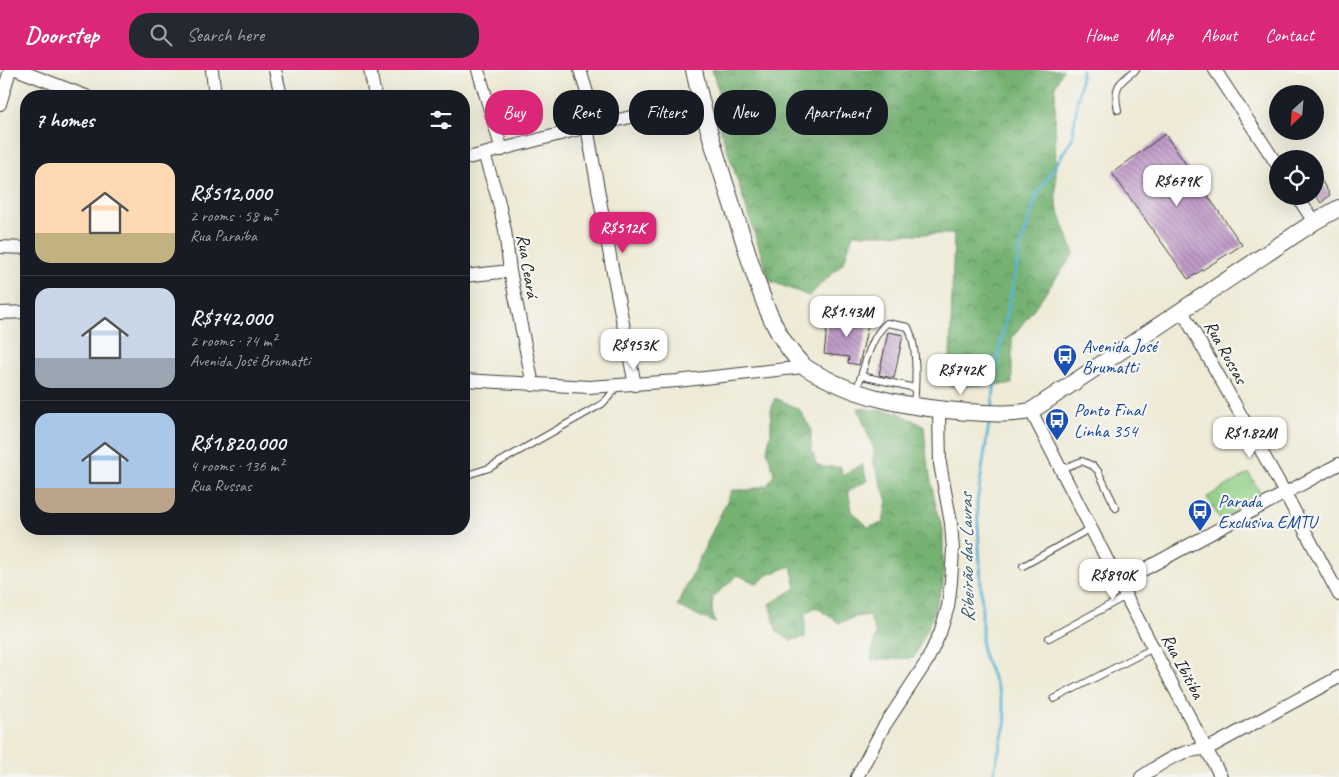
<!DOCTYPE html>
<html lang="en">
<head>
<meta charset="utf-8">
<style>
  body { margin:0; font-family:Caveat,sans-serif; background:#242831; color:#f1f3f6; height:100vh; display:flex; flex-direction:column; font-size:19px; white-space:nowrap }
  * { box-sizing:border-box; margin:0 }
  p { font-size:16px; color:#9ea1a6 }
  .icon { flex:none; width:28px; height:28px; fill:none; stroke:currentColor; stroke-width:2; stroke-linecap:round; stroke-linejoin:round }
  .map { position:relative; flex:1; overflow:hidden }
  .details { position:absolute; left:20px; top:20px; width:450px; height:445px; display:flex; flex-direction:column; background:#171b24; border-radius:20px; box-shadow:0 5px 20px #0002 }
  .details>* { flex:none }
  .banner { position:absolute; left:485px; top:20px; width:475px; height:45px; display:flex; gap:10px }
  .needle { width:32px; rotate:206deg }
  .controls { position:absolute; left:1269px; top:15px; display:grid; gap:10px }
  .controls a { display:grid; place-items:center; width:55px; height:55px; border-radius:50%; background:#171b24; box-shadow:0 5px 20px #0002; font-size:25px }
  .price { position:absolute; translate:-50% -42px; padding:0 11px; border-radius:10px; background:#fff; color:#222; font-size:16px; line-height:32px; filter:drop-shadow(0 1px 2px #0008) }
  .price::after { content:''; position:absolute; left:50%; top:30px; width:15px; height:11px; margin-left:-8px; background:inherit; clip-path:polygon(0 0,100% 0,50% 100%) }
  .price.on { background:#db2777; color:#fff }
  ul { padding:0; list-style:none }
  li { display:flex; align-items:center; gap:15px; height:125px; padding:0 15px }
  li+li { border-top:1px solid #363941 }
  li span { display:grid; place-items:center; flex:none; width:140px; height:100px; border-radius:15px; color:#555 }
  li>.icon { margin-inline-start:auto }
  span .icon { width:60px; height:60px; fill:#fffc; stroke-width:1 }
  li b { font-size:21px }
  h2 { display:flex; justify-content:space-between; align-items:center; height:60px; padding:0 15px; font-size:21px }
  .tag { padding:0 18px; border-radius:20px; background:#171b24; box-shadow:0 5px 20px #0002; font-size:18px; line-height:45px }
  .tag.on { background:#db2777; color:#fff }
  header { display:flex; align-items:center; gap:30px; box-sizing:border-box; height:70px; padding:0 25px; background:#db2777; color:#fff }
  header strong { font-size:24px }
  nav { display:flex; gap:28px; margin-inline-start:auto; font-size:18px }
  .search { width:350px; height:45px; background:#242831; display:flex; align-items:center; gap:12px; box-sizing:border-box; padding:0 18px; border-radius:20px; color:#9ea1a6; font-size:19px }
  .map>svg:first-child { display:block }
  .forest { fill:url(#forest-crowns); stroke:#486747 }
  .garden { fill:#90cf85; stroke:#567650 }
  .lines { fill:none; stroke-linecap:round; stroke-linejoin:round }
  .stream { stroke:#5ab3d7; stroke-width:3 }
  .building { fill:url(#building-back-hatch) }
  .service-casing { stroke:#3c3b38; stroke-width:8 }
  .minor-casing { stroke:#3c3b38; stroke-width:14 }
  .secondary-casing { stroke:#3c3b38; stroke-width:18 }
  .service { stroke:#fff; stroke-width:6 }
  .minor { stroke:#fff; stroke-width:12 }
  .secondary { stroke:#fff; stroke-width:16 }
  .labels { text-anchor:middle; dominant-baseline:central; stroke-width:4.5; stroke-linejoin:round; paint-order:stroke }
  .street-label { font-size:18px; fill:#1c1c1c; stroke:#f6f6f2 }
  .transit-label { font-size:18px; fill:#164399; stroke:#f6f6f2; text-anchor:start }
  .water-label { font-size:19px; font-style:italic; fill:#355867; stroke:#f6f6f2 }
</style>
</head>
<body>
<header>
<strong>Doorstep</strong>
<div class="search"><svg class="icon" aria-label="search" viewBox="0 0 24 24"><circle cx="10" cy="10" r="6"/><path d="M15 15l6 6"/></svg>Search here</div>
<nav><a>Home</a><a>Map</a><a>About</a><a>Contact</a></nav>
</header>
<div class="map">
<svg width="1339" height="707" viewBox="0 0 1339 707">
  <defs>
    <pattern id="forest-crowns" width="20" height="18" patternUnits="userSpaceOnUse" patternTransform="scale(1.25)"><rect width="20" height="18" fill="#74b272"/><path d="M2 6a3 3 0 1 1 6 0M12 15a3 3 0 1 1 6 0" fill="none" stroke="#5e905d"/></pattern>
    <pattern id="building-back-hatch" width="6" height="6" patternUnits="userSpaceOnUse" patternTransform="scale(1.25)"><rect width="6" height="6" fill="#c09bc9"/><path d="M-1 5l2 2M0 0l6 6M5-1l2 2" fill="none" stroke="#9b7ea2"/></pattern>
  </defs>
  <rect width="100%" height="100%" fill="#f6f6f2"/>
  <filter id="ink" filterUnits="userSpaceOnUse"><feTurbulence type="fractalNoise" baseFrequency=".02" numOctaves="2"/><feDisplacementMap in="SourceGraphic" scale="10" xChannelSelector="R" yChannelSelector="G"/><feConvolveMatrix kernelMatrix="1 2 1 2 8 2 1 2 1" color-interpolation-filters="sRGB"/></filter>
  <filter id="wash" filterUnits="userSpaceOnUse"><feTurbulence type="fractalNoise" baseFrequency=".0096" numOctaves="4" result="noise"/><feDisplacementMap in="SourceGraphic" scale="20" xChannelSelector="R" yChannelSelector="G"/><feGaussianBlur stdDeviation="1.12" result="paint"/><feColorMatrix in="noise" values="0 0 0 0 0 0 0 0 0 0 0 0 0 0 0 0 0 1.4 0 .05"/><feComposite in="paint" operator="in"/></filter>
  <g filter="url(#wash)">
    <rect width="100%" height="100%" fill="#eeead6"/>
    <g class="forest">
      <polygon points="712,0 1063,0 1055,16 1056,134 1074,184 1012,268 1012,314 949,316 954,164 853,164 844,192 809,226 770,211 718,51 718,19"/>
      <polygon points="775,328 799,339 811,359 811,376 816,394 824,397 841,397 842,406 862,394 867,411 848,421 852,441 868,457 883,453 887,431 873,391 874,380 858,338 897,342 924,356 927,390 937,442 943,459 943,515 931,550 914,588 871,590 876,564 869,545 854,547 839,553 816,537 805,543 805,567 791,570 777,562 770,534 796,518 791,496 767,505 757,514 738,505 713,527 712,541 715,553 677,536 732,420 749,420 768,415 774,404 767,380 771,363 771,341"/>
    </g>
    <polygon class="garden" points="1249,403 1262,426 1220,450 1207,427"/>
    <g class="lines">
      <g class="stream">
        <polyline points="992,339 997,292 1021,176 1038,123 1072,69 1082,0"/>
        <polyline points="990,347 977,433 982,537 982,581 1000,624 1006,650 993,707"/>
      </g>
    </g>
    <g id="blocks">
      <g class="building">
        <polygon points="1165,64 1242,175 1188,209 1112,103"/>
        <polygon points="1315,100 1330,125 1321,133 1315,124"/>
        <polygon points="857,244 870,246 859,295 848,293 849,287 824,284 828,247 856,251"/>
        <polygon points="888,262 903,265 894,308 879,305"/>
      </g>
    </g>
  </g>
  <g filter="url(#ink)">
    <use href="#blocks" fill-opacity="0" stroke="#3c3b38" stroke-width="1"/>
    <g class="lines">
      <g class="service-casing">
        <g id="service">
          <path d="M1118,40C1113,18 1118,12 1136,0"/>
          <polyline points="862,306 915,318"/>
          <path d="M856,322C863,302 870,266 887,253L908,257C918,277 916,313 914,335"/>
          <polyline points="1061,399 1082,391 1093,396 1098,401 1116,438"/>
          <polyline points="464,406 489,398 602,334 608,328 617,316"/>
          <polyline points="1023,496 1091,458"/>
          <polyline points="1049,568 1126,526"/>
          <polyline points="1054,629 1153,578"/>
        </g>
      </g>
      <g class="minor-casing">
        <g id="minor">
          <polyline points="18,0 86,26"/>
          <polyline points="212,0 215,26"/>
          <polyline points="275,0 281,26"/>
          <polyline points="370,0 375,26"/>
          <polyline points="478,0 502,80"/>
          <polyline points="580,0 597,55"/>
          <polyline points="1215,0 1278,96"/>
          <polyline points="0,34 10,0"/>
          <polyline points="587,57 611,192 635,315"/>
          <polyline points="484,84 498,129 505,160 510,201 533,315"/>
          <polyline points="464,89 587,57 701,31"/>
          <polyline points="1297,126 1314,152"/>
          <polyline points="0,177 26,178"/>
          <polyline points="464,206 510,201"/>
          <polyline points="1182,241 1285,423 1339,525"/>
          <polyline points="0,243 26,242"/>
          <polyline points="464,310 589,317 677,311 804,297"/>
          <polyline points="1031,341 1119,513 1221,707"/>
          <polyline points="1119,513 1339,394"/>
          <polyline points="857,707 883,658 927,591 940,563 948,537 951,512 953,480 951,453 940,394 939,340"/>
          <path d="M1141,707C1164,692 1178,680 1207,679L1339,607"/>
        </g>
      </g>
      <g class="secondary-casing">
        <path id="secondary" d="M694,0C705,53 722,104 739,156C754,201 768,262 803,295C807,299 813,302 819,305C864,330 916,338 968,342C989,343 1010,345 1031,341L1314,152L1339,138"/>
      </g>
      <use href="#service" class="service"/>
      <use href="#minor" class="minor"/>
      <use href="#secondary" class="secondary"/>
    </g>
  </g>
  <defs>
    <g id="bus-pin" transform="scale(1.25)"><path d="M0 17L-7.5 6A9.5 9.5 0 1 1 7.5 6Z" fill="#1a4fb4" stroke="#f6f6f2"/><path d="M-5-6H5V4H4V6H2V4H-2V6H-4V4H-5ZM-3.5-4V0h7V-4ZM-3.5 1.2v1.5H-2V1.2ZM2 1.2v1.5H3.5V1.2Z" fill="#fff"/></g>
  </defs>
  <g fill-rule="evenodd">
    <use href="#bus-pin" x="1065" y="286"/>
    <use href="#bus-pin" x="1057" y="350"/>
    <use href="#bus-pin" x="1200" y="441"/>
  </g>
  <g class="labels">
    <g class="street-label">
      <text transform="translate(528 196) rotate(81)">Rua Ceará</text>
      <text transform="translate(1226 282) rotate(61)">Rua Russas</text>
      <text transform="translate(1183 596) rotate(62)">Rua Ibitiba</text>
    </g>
    <g class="transit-label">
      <text x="1082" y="276">Avenida José<tspan x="1082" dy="21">Brumatti</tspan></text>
      <text x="1074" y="340">Ponto Final<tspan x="1074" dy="21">Linha 354</tspan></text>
      <text x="1218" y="431">Parada<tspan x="1218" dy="21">Exclusiva EMTU</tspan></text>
    </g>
    <g class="water-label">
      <text transform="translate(967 488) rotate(-91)">Ribeirão das Lavras</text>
    </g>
  </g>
</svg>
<div class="controls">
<a><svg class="needle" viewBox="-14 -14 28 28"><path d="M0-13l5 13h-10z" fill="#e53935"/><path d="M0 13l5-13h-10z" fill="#9ea1a6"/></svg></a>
<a><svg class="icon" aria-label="locate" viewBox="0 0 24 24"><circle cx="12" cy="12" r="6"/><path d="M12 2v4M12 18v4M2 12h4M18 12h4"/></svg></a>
</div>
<b class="price" style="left:1177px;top:137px">R$679K</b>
<b class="price on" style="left:623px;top:184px">R$512K</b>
<b class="price" style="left:847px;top:268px">R$1.43M</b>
<b class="price" style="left:634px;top:301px">R$953K</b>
<b class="price" style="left:961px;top:326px">R$742K</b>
<b class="price" style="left:1250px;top:389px">R$1.82M</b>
<b class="price" style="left:1113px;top:531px">R$890K</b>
<div class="banner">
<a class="tag on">Buy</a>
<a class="tag">Rent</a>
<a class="tag">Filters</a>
<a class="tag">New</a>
<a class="tag">Apartment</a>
</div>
<section class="details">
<h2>7 homes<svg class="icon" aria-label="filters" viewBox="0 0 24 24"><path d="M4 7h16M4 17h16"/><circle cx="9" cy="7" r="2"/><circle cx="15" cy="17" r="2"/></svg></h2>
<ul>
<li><span style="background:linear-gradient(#ffd9b3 70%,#c2b280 0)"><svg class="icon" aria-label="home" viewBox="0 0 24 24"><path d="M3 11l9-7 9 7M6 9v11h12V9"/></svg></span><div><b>R$512,000</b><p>2 rooms · 58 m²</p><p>Rua Paraíba</p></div></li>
<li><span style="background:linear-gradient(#c9d6e8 70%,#9aa5b1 0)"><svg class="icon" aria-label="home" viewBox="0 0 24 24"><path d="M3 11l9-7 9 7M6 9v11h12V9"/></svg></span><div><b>R$742,000</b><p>2 rooms · 74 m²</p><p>Avenida José Brumatti</p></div></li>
<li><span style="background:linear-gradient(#a9c7e8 75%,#b9a48a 0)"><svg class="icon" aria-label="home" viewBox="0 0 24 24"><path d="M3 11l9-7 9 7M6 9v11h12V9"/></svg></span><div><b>R$1,820,000</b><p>4 rooms · 136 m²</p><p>Rua Russas</p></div></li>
</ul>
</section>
</div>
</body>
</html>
